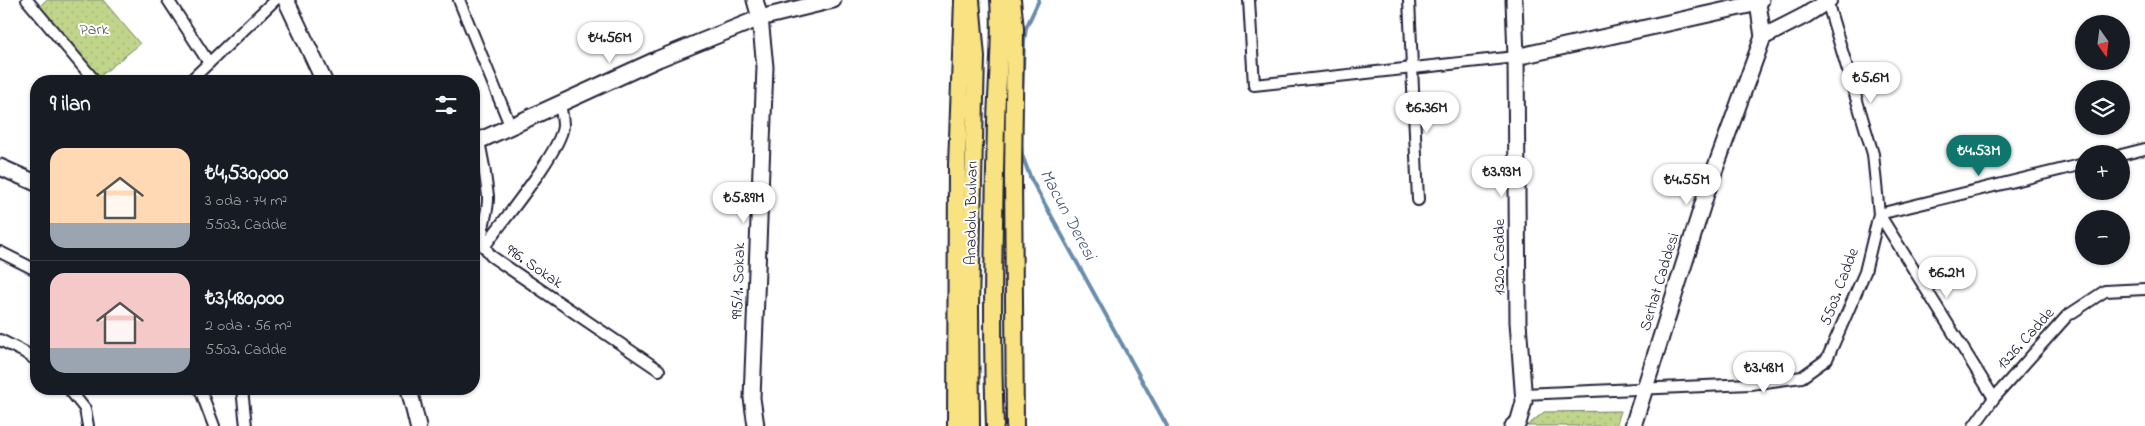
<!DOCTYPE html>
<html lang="tr">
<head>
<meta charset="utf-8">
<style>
  body { margin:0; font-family:"Indie Flower",sans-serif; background:#20242c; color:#f1f3f6; height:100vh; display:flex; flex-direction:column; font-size:19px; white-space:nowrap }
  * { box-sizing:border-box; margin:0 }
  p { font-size:16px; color:#9ea1a6 }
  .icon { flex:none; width:28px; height:28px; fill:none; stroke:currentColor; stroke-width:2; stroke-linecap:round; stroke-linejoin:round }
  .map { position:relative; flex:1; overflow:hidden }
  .side { position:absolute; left:30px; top:75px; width:450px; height:320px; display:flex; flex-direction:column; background:#171b24; border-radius:20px; box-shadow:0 1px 4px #0004 }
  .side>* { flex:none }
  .needle { width:32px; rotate:166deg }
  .fabs { position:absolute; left:2075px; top:15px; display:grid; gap:10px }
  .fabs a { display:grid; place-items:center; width:55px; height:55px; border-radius:50%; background:#171b24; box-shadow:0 1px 4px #0004; font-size:25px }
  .price { position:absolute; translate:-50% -42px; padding:0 11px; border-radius:18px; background:#fff; color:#222; font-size:16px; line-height:32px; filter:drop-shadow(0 1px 2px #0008) }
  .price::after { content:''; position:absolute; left:50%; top:30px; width:15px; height:11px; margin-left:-8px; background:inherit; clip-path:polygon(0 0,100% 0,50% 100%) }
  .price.selected { background:#0f766e; color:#fff }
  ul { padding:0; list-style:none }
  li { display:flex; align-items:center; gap:15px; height:125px; padding:0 20px }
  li+li { border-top:1px solid #363941 }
  li span { display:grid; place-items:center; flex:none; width:140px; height:100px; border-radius:15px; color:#555 }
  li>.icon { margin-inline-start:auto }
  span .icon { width:60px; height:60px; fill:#fffc; stroke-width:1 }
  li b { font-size:21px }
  h2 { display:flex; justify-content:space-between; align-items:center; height:60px; padding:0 20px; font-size:21px }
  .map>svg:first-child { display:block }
  .grass { fill:url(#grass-dots); stroke:#717c62 }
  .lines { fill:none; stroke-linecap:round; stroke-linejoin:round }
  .stream { stroke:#698cac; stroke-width:4 }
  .street-casing { stroke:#22223b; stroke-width:14 }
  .secondary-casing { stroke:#22223b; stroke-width:19 }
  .primary-casing { stroke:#22223b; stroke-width:20 }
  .street { stroke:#fff; stroke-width:10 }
  .secondary { stroke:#fff; stroke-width:15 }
  .primary { stroke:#f8e281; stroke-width:16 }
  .labels { text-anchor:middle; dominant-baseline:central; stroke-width:4; stroke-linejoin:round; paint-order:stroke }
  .park-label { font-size:16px; fill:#515853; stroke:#fff }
  .street-label { font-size:16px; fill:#22223b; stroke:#fff }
  .water-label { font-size:18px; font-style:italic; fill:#455774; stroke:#fff }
</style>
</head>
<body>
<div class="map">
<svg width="2145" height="426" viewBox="0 0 2145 426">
  <defs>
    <pattern id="grass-dots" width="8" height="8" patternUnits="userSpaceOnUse" patternTransform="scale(1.25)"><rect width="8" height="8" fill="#c0d58a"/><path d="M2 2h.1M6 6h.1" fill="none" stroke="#a5b778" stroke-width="1.8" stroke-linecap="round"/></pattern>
  </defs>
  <rect width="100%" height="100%" fill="#fff"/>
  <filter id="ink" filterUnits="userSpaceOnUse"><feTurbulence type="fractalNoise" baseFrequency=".02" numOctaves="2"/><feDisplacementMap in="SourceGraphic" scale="10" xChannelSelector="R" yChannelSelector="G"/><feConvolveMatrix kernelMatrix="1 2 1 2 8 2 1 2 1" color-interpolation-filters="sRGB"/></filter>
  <g filter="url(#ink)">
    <g class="grass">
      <polygon points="46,0 103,0 140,44 99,77 39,7"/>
      <polygon points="1621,411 1616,426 1527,426 1544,412"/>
    </g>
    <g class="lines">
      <g class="stream">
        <polyline points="1022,91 1024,42 1026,28 1039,0"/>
        <polyline points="1021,145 1022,155 1031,179 1167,426"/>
      </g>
      <g class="street-casing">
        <g id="street">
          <polyline points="27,0 95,81"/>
          <polyline points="168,0 209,63"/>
          <polyline points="459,0 510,125"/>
          <polyline points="1249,0 1254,85 1516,57"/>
          <polyline points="1409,0 1418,200"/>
          <polyline points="1827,1 1873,154 1879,214 1994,398"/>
          <polyline points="190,81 275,0"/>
          <path d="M479,141C483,159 486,177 488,196C489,221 473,233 491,256L659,370"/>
          <polyline points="2121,155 2145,149"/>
          <polyline points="1879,214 2084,164"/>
          <path d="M484,247C501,223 561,151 563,126C563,119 561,110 560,103"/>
          <polyline points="0,252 36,270"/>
          <polyline points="0,340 24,352 36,360"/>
          <polyline points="69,389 85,409 88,426"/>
          <polyline points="200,389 214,426"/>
          <polyline points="242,389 246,426"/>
          <polyline points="1523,394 1750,384 1802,377 1827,359 1865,272 1879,214"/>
          <polyline points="1974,426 1994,398 2067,316 2105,291 2145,289"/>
        </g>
      </g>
      <g class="secondary-casing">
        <g id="secondary">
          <polyline points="286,0 324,81"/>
          <polyline points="755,0 760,18 765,67 752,398 756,426"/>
          <polyline points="1763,37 1806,15 1829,0"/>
          <polyline points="1516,57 1758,3"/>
          <polyline points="474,143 658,59 760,18 833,0"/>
          <polyline points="0,167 36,183"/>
          <polyline points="409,389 418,426"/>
          <polyline points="1513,426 1518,423 1524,402 1518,322 1516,57 1514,0"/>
          <polyline points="1633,426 1707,191 1763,37 1758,3 1761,0"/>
        </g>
      </g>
      <g class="primary-casing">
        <g id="primary">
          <polyline points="1012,0 1015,29 1013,175 1015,426"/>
          <polyline points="956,426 957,165 963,0"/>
          <polyline points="971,426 970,306 976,57 971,0"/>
          <path d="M995,426C991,325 994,223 996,122C997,81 1002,40 999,0"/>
        </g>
      </g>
      <use href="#street" class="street"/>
      <use href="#secondary" class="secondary"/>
      <use href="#primary" class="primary"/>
    </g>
  </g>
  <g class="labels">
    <g class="park-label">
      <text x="94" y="30">Park</text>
    </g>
    <g class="street-label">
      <text transform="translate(972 213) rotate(-89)">Anadolu Bulvarı</text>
      <text transform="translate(1500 257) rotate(-90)">1320. Cadde</text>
      <text transform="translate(534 267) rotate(34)">996. Sokak</text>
      <text transform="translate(739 281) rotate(-88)">995/1. Sokak</text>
      <text transform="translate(1660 282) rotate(-73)">Serhat Caddesi</text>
      <text transform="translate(1840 287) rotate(-69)">5503. Cadde</text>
      <text transform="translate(2026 339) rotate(-48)">1326. Cadde</text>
    </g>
    <g class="water-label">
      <text transform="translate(1067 215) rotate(62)">Macun Deresi</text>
    </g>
  </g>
</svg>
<div class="fabs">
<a><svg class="needle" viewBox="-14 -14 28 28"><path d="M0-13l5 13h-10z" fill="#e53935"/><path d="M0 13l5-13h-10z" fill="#9ea1a6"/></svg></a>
<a><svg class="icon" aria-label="layers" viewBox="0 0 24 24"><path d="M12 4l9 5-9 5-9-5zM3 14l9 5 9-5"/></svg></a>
<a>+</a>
<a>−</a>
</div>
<b class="price" style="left:610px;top:64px">₺4.56M</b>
<b class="price" style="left:1871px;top:104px">₺5.6M</b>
<b class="price" style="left:1427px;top:134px">₺6.36M</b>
<b class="price selected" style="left:1979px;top:177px">₺4.53M</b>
<b class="price" style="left:1502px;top:198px">₺3.93M</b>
<b class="price" style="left:1687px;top:206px">₺4.55M</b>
<b class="price" style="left:744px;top:224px">₺5.89M</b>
<b class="price" style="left:1947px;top:299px">₺6.2M</b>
<b class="price" style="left:1764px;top:394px">₺3.48M</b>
<section class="side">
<h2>9 ilan<svg class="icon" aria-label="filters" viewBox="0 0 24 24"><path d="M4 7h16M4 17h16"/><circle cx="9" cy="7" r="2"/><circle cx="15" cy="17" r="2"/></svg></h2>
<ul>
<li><span style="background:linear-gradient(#ffd9b3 75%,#9aa5b1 0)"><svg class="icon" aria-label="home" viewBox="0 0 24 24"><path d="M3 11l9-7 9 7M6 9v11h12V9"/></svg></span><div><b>₺4,530,000</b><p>3 oda · 74 m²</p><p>5503. Cadde</p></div></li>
<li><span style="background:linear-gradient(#f6c9c9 75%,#9aa5b1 0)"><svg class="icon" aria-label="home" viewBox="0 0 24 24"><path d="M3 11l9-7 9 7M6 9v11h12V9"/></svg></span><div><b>₺3,480,000</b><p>2 oda · 56 m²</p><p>5503. Cadde</p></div></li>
</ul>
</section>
</div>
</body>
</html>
